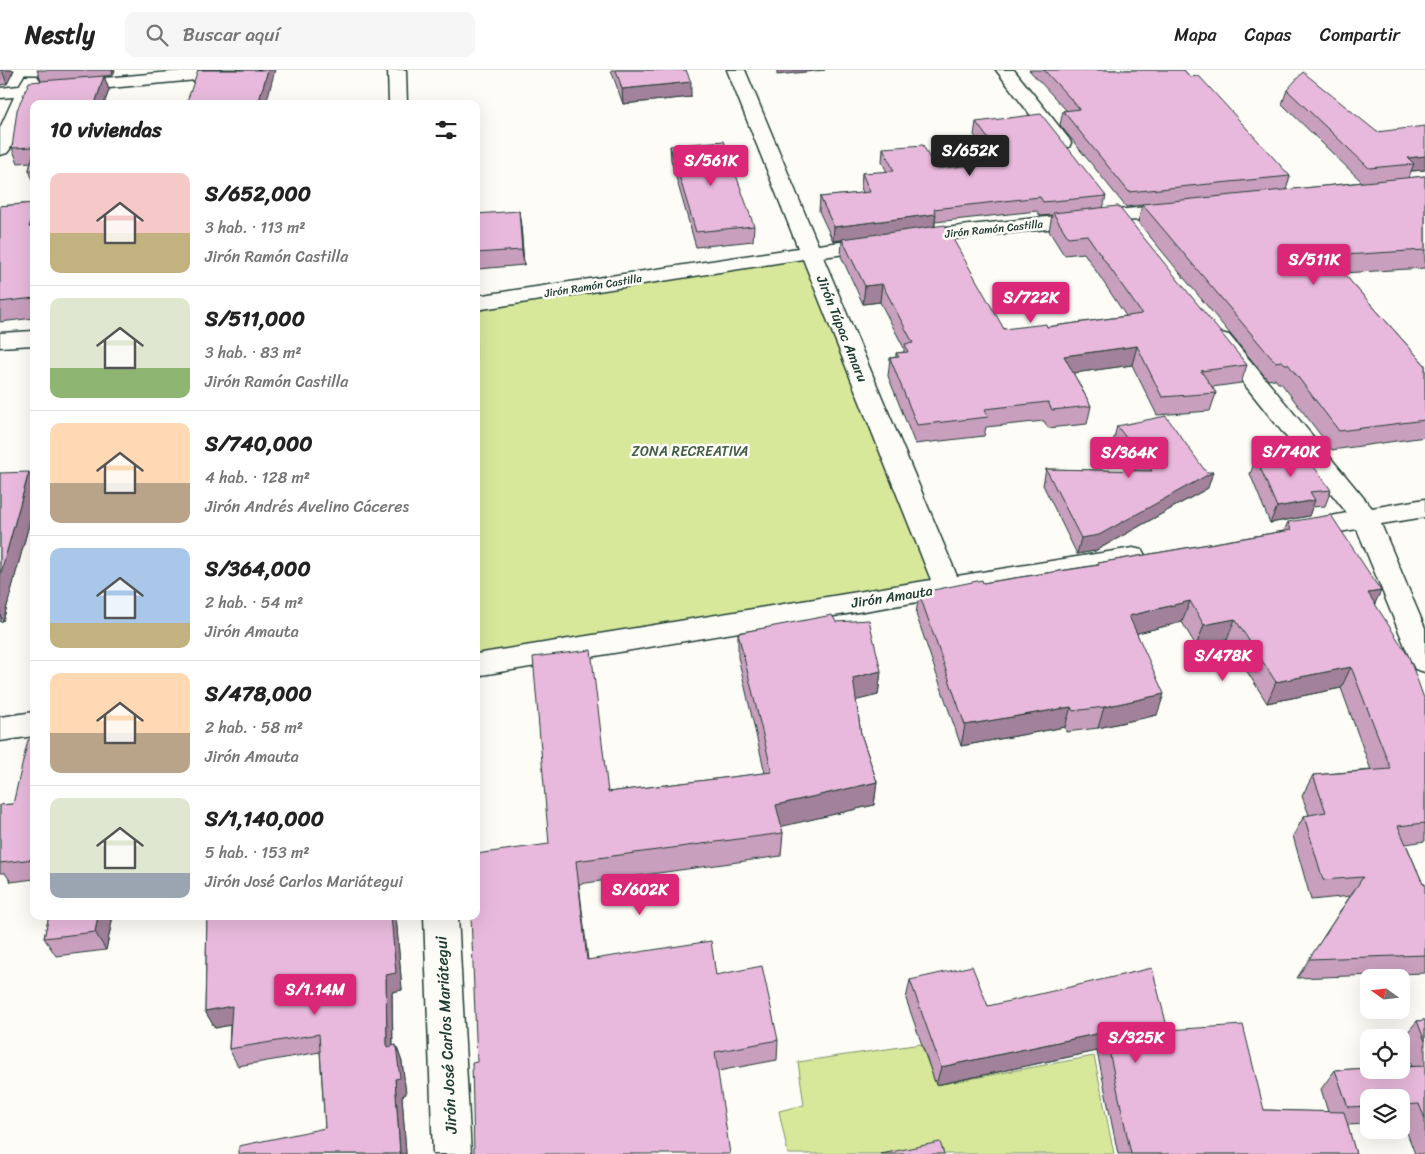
<!DOCTYPE html>
<html lang="es">
<head>
<meta charset="utf-8">
<style>
  body { margin:0; font-family:Sriracha,sans-serif; background:#f6f6f6; color:#222; height:100vh; display:flex; flex-direction:column; font-size:19px; white-space:nowrap }
  * { box-sizing:border-box; margin:0 }
  p { font-size:16px; color:#767676 }
  .icon { flex:none; width:28px; height:28px; fill:none; stroke:currentColor; stroke-width:2; stroke-linecap:round; stroke-linejoin:round }
  .map { position:relative; flex:1; overflow:hidden }
  .panel { position:absolute; left:30px; top:30px; width:450px; height:820px; display:flex; flex-direction:column; background:#fff; border-radius:10px; box-shadow:0 5px 20px #0002 }
  .panel>* { flex:none }
  .needle { width:32px; rotate:285deg }
  .fabs { position:absolute; left:1360px; top:899px; display:grid; gap:10px }
  .fabs a { display:grid; place-items:center; width:50px; height:50px; border-radius:10px; background:#fff; box-shadow:0 5px 20px #0002; font-size:25px }
  .price { position:absolute; translate:-50% -42px; padding:0 11px; border-radius:5px; background:#db2777; color:#fff; font-size:16px; line-height:32px; filter:drop-shadow(0 1px 2px #0008) }
  .price::after { content:''; position:absolute; left:50%; top:30px; width:15px; height:11px; margin-left:-8px; background:inherit; clip-path:polygon(0 0,100% 0,50% 100%) }
  .price.selected { background:#222; color:#fff }
  ul { padding:0; list-style:none }
  li { display:flex; align-items:center; gap:15px; height:125px; padding:0 20px }
  li+li { border-top:1px solid #e0e0e0 }
  li span { display:grid; place-items:center; flex:none; width:140px; height:100px; border-radius:10px; color:#555 }
  li>.icon { margin-inline-start:auto }
  span .icon { width:60px; height:60px; fill:#fffc; stroke-width:1 }
  li b { font-size:21px }
  h2 { display:flex; justify-content:space-between; align-items:center; height:60px; padding:0 20px; font-size:21px }
  header { display:flex; align-items:center; gap:30px; box-sizing:border-box; height:70px; padding:0 25px; background:#fff; border-bottom:1px solid #e0e0e0 }
  header strong { font-size:24px }
  nav { display:flex; gap:28px; margin-inline-start:auto; font-size:18px }
  .search { width:350px; height:45px; background:#f6f6f6; display:flex; align-items:center; gap:12px; box-sizing:border-box; padding:0 18px; border-radius:10px; color:#767676; font-size:19px }
  .map>svg:first-child { display:block }
  .green { fill:#d7e89b; stroke:#7b9268 }
  .lines { fill:none; stroke-linecap:round; stroke-linejoin:round }
  .minor-casing { stroke:#1f3d34; stroke-width:3 }
  .minor { fill:#fdfcf7; fill-rule:evenodd }
  .wall { fill:#c89fbd; stroke:#1f3d34; fill-rule:evenodd }
  .shaded-wall { fill:#a2829a; stroke:#1f3d34 }
  .building { fill:#e8b9dc; stroke:#1f3d34 }
  .labels { text-anchor:middle; dominant-baseline:central; stroke-width:5; stroke-linejoin:round; paint-order:stroke }
  .far-street-label { font-size:11px; fill:#1f3d34; stroke:#fdfcf7 }
  .street-label { font-size:14px; fill:#1f3d34; stroke:#fdfcf7 }
  .park-label { font-size:14px; fill:#445f49; stroke:#fdfcf7 }
  .near-street-label { font-size:16px; fill:#1f3d34; stroke:#fdfcf7 }
</style>
</head>
<body>
<header>
<strong>Nestly</strong>
<div class="search"><svg class="icon" aria-label="search" viewBox="0 0 24 24"><circle cx="10" cy="10" r="6"/><path d="M15 15l6 6"/></svg>Buscar aquí</div>
<nav><a>Mapa</a><a>Capas</a><a>Compartir</a></nav>
</header>
<div class="map">
<svg width="1425" height="1084" viewBox="0 0 1425 1084">
  <rect width="100%" height="100%" fill="#fdfcf7"/>
  <filter id="ink" filterUnits="userSpaceOnUse"><feTurbulence type="fractalNoise" baseFrequency=".02" numOctaves="2"/><feDisplacementMap in="SourceGraphic" scale="10" xChannelSelector="R" yChannelSelector="G"/><feConvolveMatrix kernelMatrix="1 2 1 2 8 2 1 2 1" color-interpolation-filters="sRGB"/></filter>
  <g filter="url(#ink)">
    <g class="green">
      <polygon points="811,182 948,518 476,595 476,238"/>
      <polygon points="921,974 936,1015 1094,986 1114,1084 788,1084 779,1041 804,1035 798,992"/>
    </g>
    <g class="lines">
      <g class="minor-casing">
        <g id="minor">
          <polygon points="193,0 260,0 257,4 251,5 33,25 10,79 7,83 0,85 0,58 14,27 0,28 0,18 19,16 25,6 37,6 40,10 38,14"/>
          <polygon points="388,0 406,0 407,34 389,34"/>
          <polygon points="727,0 745,0 818,175 969,155 1176,134 1183,136 1186,140 1183,144 1176,146 969,167 823,187 957,506 1133,478 1142,480 1146,487 1142,494 1133,496 476,606 476,584 931,510 803,189 476,240 476,226 798,178"/>
          <polygon points="996,0 1014,0 1069,69 1071,73 1069,77 1055,77"/>
          <polygon points="34,261 34,275 0,277 0,263"/>
          <polygon points="1221,263 1229,265 1372,438 1425,429 1425,447 1381,454 1425,558 1425,602 1415,599 1411,591 1357,459 1299,469 1290,466 1286,460 1290,454 1347,443 1213,275 1210,270 1213,265"/>
          <polygon points="34,642 34,666 0,671 0,647"/>
          <polygon points="424,846 458,846 471,1084 433,1084"/>
        </g>
      </g>
      <use href="#minor" class="minor"/>
    </g>
    <g class="wall">
      <polygon points="0,0 14,0 7,14 0,15"/>
      <polygon points="37,0 115,0 113,5 104,6 109,20 104,34 34,34 34,113 29,100 31,92 18,93 12,78 41,11"/>
      <polygon points="611,0 686,0 691,27 623,34"/>
      <polygon points="1029,0 1184,0 1190,7 1290,106 1286,120 1362,112 1282,34 1287,20 1377,62 1425,100 1411,101 1408,108 1425,106 1425,198 1343,203 1425,295 1425,367 1332,380 1281,313 1278,313 1275,309 1268,310 1138,152 1142,135 1126,137 1060,55 1063,41 1066,40"/>
      <path d="M976,52L1106,126L1103,138L1247,295L1241,313L1212,317L1216,323L1210,341L1157,345L1132,295L1073,303L1091,336L1087,354L1048,358L1044,351L986,357L984,366L915,374L888,306L890,288L896,287V283L904,282V278L880,232L863,234L841,186L842,170L833,171L819,141L820,127L863,123L861,117L862,103L887,102L882,92L883,78L935,99L994,93L974,65ZM1037,141L1040,146L1052,145L1049,161L1064,185L1084,183L1126,246L1047,257L1004,259L935,156V152Z"/>
      <polygon points="670,76 754,156 753,171 696,177 671,90"/>
      <polygon points="34,133 34,248 0,252 0,136"/>
      <polygon points="476,144 521,156 524,195 478,199 476,190"/>
      <polygon points="1117,356 1208,418 1095,481 1077,484 1043,415 1046,399 1135,401 1113,372"/>
      <polygon points="1256,388 1331,420 1325,436 1312,437 1309,446 1270,453 1250,404"/>
      <polygon points="0,403 34,413 34,436 3,551 0,552"/>
      <polygon points="1288,452 1375,534 1425,631 1425,771 1406,774 1423,814 1425,814 1425,903 1297,908 1350,826 1311,830 1293,766 1304,746 1309,745 1302,726 1313,705 1371,700 1341,618 1267,633 1227,570 1196,576 1182,552 1137,563 1157,645 1098,658 1066,662 1065,657 961,676 916,544 919,523 1097,495 1098,493 1284,461"/>
      <polygon points="836,552 881,601 878,625 856,630 861,664 877,712 874,735 781,756 783,763 781,786 579,814 588,890 716,905 778,970 777,990 718,1001 477,992 549,774 608,722 765,703 738,587 738,563"/>
      <polygon points="34,669 34,809 11,812 5,803 0,803 0,735 13,734"/>
      <polygon points="49,846 113,846 106,880 56,886 44,868"/>
      <polygon points="207,846 396,846 402,920 392,922 393,976 396,975 402,992 406,1024 402,1026 406,1084 239,1084 325,1058 320,982 238,996 229,979 230,955 215,958 205,941"/>
      <polygon points="910,910 988,936 1168,960 1264,1040 1328,1042 1321,1019 1335,1000 1412,996 1401,970 1417,951 1425,950 1425,1084 1415,1084 1403,1052 1401,1052 1401,1028 1369,1028 1369,1054 1347,1055 1356,1084 1118,1084 1097,981 936,1015 906,929"/>
    </g>
    <g class="shaded-wall">
      <polygon points="2,0 14,0 7,14"/>
      <polygon points="112,0 115,0 113,5"/>
      <polygon points="268,0 275,0 266,34 258,34"/>
      <polygon points="777,0 825,0 777,5"/>
      <polygon points="104,6 109,20 104,34 95,34"/>
      <polygon points="691,12 691,27 623,34 622,19"/>
      <polygon points="1425,86 1425,100 1411,101 1414,94 1408,88"/>
      <polygon points="519,141 521,156 524,195 522,180"/>
      <polygon points="34,144 34,169 29,157"/>
      <polygon points="936,144 934,158 833,171 834,157"/>
      <polygon points="882,214 880,232 863,234 865,216"/>
      <polygon points="1137,276 1132,295 1060,305 1064,286"/>
      <polygon points="29,402 34,413 34,436 3,551 0,545 0,506"/>
      <polygon points="1213,402 1208,418 1095,481 1077,484 1081,468"/>
      <polygon points="1315,430 1309,446 1270,453 1277,437"/>
      <polygon points="1381,521 1371,542 1368,523"/>
      <polygon points="1190,531 1182,552 1122,567 1129,546"/>
      <polygon points="1235,549 1227,570 1196,576 1204,555"/>
      <polygon points="1351,597 1341,618 1267,633 1276,612"/>
      <polygon points="881,601 878,625 850,632 853,608"/>
      <polygon points="1164,624 1157,645 1098,658 1104,637"/>
      <polygon points="1071,637 1065,657 961,676 965,655"/>
      <polygon points="877,712 874,735 775,758 776,735"/>
      <polygon points="98,846 113,846 106,880 95,862"/>
      <polygon points="391,846 396,846 402,920 392,922 393,994 387,977 386,905"/>
      <polygon points="232,936 241,953 215,958 205,941"/>
      <polygon points="1105,962 1097,981 936,1015 941,997"/>
      <polygon points="396,975 402,992 406,1024 402,1026 406,1084 400,1084 395,1009"/>
    </g>
    <g class="building">
      <polygon points="198,0 268,0 258,34 186,34"/>
      <polygon points="616,0 686,0 691,12 622,19"/>
      <polygon points="1044,0 1184,0 1190,7 1199,6 1290,106 1129,122 1063,41 1080,39"/>
      <polygon points="1303,2 1377,62 1425,56 1425,86 1408,88 1414,94 1369,98 1287,20"/>
      <polygon points="104,6 95,34 34,34 34,77 12,78 17,40 29,12"/>
      <polygon points="1041,44 1106,126 1043,132 1040,127 934,139 936,144 834,157 820,127 870,122 862,103 894,101 883,78 923,75 935,99 1005,92 976,52"/>
      <polygon points="724,71 754,156 696,162 670,76"/>
      <polygon points="34,81 34,100 29,100"/>
      <polygon points="1425,106 1425,180 1328,186 1425,295 1425,350 1339,361 1288,294 1285,294 1282,291 1275,292 1142,134"/>
      <polygon points="34,133 34,144 29,157 34,157 34,228 0,232 0,136"/>
      <polygon points="1118,136 1247,295 1201,301 1216,323 1162,327 1137,276 1064,286 1091,336 1052,340 1048,332 985,339 988,347 917,355 890,288 899,287 896,283 908,282 905,274 913,273 882,214 865,216 842,169 945,155 1004,259 1046,254 1047,257 1142,244 1087,165 1068,167 1053,143"/>
      <polygon points="519,141 522,180 476,183 476,144"/>
      <polygon points="1166,346 1206,402 1213,402 1099,465 1081,468 1046,399 1152,401 1117,356"/>
      <polygon points="1301,379 1331,420 1310,422 1315,430 1277,437 1256,388"/>
      <polygon points="29,402 0,506 0,403"/>
      <polygon points="1331,445 1381,521 1368,523 1409,587 1425,631 1425,753 1398,756 1423,814 1425,814 1425,885 1309,889 1363,807 1323,810 1304,746 1326,742 1313,705 1391,699 1351,597 1276,612 1235,549 1204,555 1190,531 1129,546 1164,624 1104,637 1073,641 1071,637 965,655 919,523 982,510 983,513 1099,495 1098,493 1291,460 1288,452"/>
      <polygon points="832,545 836,552 869,550 881,601 853,608 861,664 877,712 776,735 783,763 576,791 587,890 711,871 716,905 762,896 778,970 715,982 730,1084 474,1084 472,993 477,992 471,846 476,846 476,784 549,774 533,587 591,580 608,722 772,702 738,563"/>
      <polygon points="34,669 34,789 0,793 0,735 13,734 28,670"/>
      <polygon points="49,846 98,846 95,862 44,868"/>
      <polygon points="207,846 391,846 396,903 386,905 387,977 396,975 400,1008 395,1009 400,1084 239,1084 239,1076 325,1058 319,964 229,979 232,936 205,941"/>
      <polygon points="972,896 988,936 1152,898 1168,960 1243,955 1264,1040 1344,1042 1356,1084 1131,1084 1105,962 941,997 910,910"/>
      <polygon points="1425,950 1425,971 1417,951"/>
      <polygon points="1425,996 1425,1049 1419,1034 1401,1035 1401,1028 1369,1028 1369,1036 1348,1037 1335,1000 1369,998 1369,1000 1401,1000 1401,997"/>
      <polygon points="940,1072 944,1084 881,1084"/>
    </g>
  </g>
  <g class="labels">
    <g class="far-street-label">
      <text transform="translate(994 159) rotate(-6)">Jirón Ramón Castilla</text>
      <text transform="translate(593 216) rotate(-9)">Jirón Ramón Castilla</text>
    </g>
    <g class="street-label">
      <text transform="translate(842 259) rotate(68)">Jirón Túpac Amaru</text>
      <text transform="translate(892 527) rotate(-9)">Jirón Amauta</text>
    </g>
    <g class="park-label">
      <text x="690" y="381">ZONA RECREATIVA</text>
    </g>
    <g class="near-street-label">
      <text transform="translate(446 965) rotate(-93)">Jirón José Carlos Mariátegui</text>
    </g>
  </g>
</svg>
<div class="fabs">
<a><svg class="needle" viewBox="-14 -14 28 28"><path d="M0-13l5 13h-10z" fill="#e53935"/><path d="M0 13l5-13h-10z" fill="#767676"/></svg></a>
<a><svg class="icon" aria-label="locate" viewBox="0 0 24 24"><circle cx="12" cy="12" r="6"/><path d="M12 2v4M12 18v4M2 12h4M18 12h4"/></svg></a>
<a><svg class="icon" aria-label="layers" viewBox="0 0 24 24"><path d="M12 4l9 5-9 5-9-5zM3 14l9 5 9-5"/></svg></a>
</div>
<b class="price selected" style="left:970px;top:107px">S/652K</b>
<b class="price" style="left:711px;top:117px">S/561K</b>
<b class="price" style="left:1314px;top:216px">S/511K</b>
<b class="price" style="left:1031px;top:254px">S/722K</b>
<b class="price" style="left:1291px;top:408px">S/740K</b>
<b class="price" style="left:1129px;top:409px">S/364K</b>
<b class="price" style="left:1223px;top:612px">S/478K</b>
<b class="price" style="left:640px;top:846px">S/602K</b>
<b class="price" style="left:315px;top:946px">S/1.14M</b>
<b class="price" style="left:1136px;top:994px">S/325K</b>
<section class="panel">
<h2>10 viviendas<svg class="icon" aria-label="filters" viewBox="0 0 24 24"><path d="M4 7h16M4 17h16"/><circle cx="9" cy="7" r="2"/><circle cx="15" cy="17" r="2"/></svg></h2>
<ul>
<li><span style="background:linear-gradient(#f6c9c9 60%,#c2b280 0)"><svg class="icon" aria-label="home" viewBox="0 0 24 24"><path d="M3 11l9-7 9 7M6 9v11h12V9"/></svg></span><div><b>S/652,000</b><p>3 hab. · 113 m²</p><p>Jirón Ramón Castilla</p></div></li>
<li><span style="background:linear-gradient(#dfe7d0 70%,#8fb573 0)"><svg class="icon" aria-label="home" viewBox="0 0 24 24"><path d="M3 11l9-7 9 7M6 9v11h12V9"/></svg></span><div><b>S/511,000</b><p>3 hab. · 83 m²</p><p>Jirón Ramón Castilla</p></div></li>
<li><span style="background:linear-gradient(#ffd9b3 60%,#b9a48a 0)"><svg class="icon" aria-label="home" viewBox="0 0 24 24"><path d="M3 11l9-7 9 7M6 9v11h12V9"/></svg></span><div><b>S/740,000</b><p>4 hab. · 128 m²</p><p>Jirón Andrés Avelino Cáceres</p></div></li>
<li><span style="background:linear-gradient(#a9c7e8 75%,#c2b280 0)"><svg class="icon" aria-label="home" viewBox="0 0 24 24"><path d="M3 11l9-7 9 7M6 9v11h12V9"/></svg></span><div><b>S/364,000</b><p>2 hab. · 54 m²</p><p>Jirón Amauta</p></div></li>
<li><span style="background:linear-gradient(#ffd9b3 60%,#b9a48a 0)"><svg class="icon" aria-label="home" viewBox="0 0 24 24"><path d="M3 11l9-7 9 7M6 9v11h12V9"/></svg></span><div><b>S/478,000</b><p>2 hab. · 58 m²</p><p>Jirón Amauta</p></div></li>
<li><span style="background:linear-gradient(#dfe7d0 75%,#9aa5b1 0)"><svg class="icon" aria-label="home" viewBox="0 0 24 24"><path d="M3 11l9-7 9 7M6 9v11h12V9"/></svg></span><div><b>S/1,140,000</b><p>5 hab. · 153 m²</p><p>Jirón José Carlos Mariátegui</p></div></li>
</ul>
</section>
</div>
</body>
</html>
